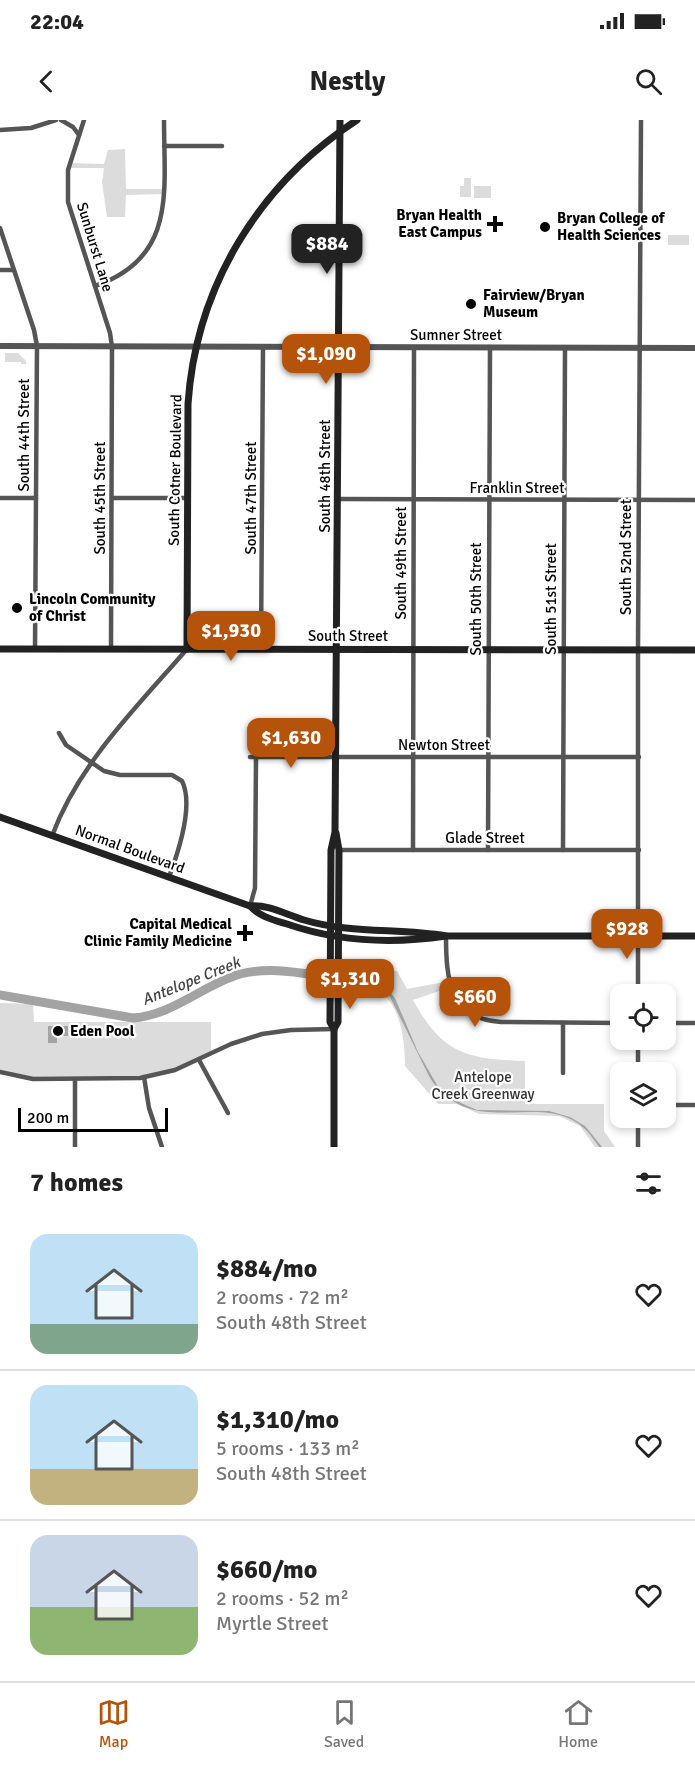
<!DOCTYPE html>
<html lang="en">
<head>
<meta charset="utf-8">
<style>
  body { margin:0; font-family:Signika,sans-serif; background:#f2f2f2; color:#222; height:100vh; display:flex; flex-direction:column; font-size:22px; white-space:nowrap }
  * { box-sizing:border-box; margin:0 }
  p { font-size:20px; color:#767676 }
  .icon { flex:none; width:33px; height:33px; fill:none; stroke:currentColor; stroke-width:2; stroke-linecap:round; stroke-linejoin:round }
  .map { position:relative; height:1027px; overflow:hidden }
  .details { display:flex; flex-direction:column; background:#fff; flex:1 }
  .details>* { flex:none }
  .tools { position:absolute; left:610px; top:864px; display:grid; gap:12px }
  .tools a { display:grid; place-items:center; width:66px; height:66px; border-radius:12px; background:#fff; box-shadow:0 3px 9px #0003; font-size:30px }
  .scale { position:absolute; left:18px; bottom:15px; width:150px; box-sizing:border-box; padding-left:6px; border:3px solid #000; border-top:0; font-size:16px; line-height:21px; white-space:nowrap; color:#000; -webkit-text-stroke:4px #fff; paint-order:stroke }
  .price { position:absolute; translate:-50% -51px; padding:0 14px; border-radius:12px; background:#b45309; color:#fff; font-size:20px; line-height:39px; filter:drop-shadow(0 2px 3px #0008) }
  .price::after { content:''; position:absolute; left:50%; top:36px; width:18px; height:14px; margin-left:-9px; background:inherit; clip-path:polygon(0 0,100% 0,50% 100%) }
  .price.active { background:#222; color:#fff }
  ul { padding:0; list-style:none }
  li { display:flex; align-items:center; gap:18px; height:150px; padding:0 30px }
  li+li { border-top:2px solid #e0e0e0 }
  li span { display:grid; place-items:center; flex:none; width:168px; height:120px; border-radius:18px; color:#555 }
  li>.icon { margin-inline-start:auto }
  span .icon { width:72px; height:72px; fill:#fffc; stroke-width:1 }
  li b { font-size:26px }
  h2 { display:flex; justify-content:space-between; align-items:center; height:72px; padding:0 30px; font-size:26px }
  .status { display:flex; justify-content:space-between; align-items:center; height:42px; padding:0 30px; background:#fff; direction:ltr }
  .status svg { height:16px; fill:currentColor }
  header { display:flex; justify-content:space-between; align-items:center; height:78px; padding:0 30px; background:#fff; font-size:27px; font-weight:700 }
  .dock { display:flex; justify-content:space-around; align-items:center; height:84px; border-top:2px solid #e0e0e0; background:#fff; font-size:16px; color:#767676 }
  .dock a { display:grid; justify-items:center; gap:3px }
  .dock .active { color:#b45309 }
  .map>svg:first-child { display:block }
  .green { fill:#dcdcdc }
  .water { fill:#a3a3a3 }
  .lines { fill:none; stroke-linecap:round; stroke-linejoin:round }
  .river { stroke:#a3a3a3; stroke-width:9 }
  .minor { stroke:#555; stroke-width:4.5 }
  .tertiary { stroke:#555; stroke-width:6 }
  .secondary { stroke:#222; stroke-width:7 }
  .poi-dot { fill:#000; stroke:#fff; stroke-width:2 }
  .labels { text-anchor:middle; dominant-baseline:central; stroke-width:4.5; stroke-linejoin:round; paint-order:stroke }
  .poi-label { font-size:15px; font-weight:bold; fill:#000; stroke:#fff; text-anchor:start }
  .street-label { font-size:15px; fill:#000; stroke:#fff }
  .park-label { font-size:15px; fill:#333; stroke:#fff }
  .water-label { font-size:16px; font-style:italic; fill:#444; stroke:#fff }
</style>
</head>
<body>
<div class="status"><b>22:04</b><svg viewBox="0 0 49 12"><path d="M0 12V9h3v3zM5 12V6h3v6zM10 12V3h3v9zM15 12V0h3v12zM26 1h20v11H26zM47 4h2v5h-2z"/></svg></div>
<header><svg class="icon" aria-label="back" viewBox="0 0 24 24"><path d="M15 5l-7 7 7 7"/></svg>Nestly<svg class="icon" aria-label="search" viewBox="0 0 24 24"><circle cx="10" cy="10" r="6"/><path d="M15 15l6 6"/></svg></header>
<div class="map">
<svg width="695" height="1027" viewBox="0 0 695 1027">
  <rect width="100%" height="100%" fill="#fff"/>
  <g class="green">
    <polygon points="125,29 126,69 164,69 164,74 126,75 125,97 107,97 102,62 104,48 68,48 69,43 104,44 108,30"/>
    <polygon points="464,58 471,58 471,77 460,77 460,66 464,66"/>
    <rect x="474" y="66" width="17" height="12"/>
    <rect x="668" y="115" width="21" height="10"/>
    <polygon points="5,233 18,233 26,241 26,244 21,244 21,242 5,242"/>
    <path d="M339,849L397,851L407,869L449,861L451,867L413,880C443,934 466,939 525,941V984H604V1011L615,1027H595L580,1006L559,996L479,994L457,984H438L405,946C405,921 401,883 376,869C366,863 350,864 339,864Z"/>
    <polygon points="0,883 33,884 34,902 211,902 211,933 188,945 140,958 33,959 0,952"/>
  </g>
  <g class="water">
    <path d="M346,855C364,859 383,863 395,878L418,932L437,965L446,974L461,983L477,990L549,991L570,997L585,1006L602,1027H599C595,1021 590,1014 585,1009C541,968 474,1023 430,958L388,873L366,861L346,860Z"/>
    <polygon points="48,906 68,906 68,916 57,916 57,923 48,923"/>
  </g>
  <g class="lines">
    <path class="river" d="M0,875L133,898C173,895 203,865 240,854C267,847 295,852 323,856"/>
    <g class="minor">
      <polyline points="61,0 73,7 79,15"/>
      <polyline points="84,0 68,50 68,82 110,213 112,227 111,529"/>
      <polyline points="0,10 31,8 56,0"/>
      <polyline points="164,26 222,26"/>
      <polyline points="0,108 34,210 37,226 35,529"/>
      <polyline points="0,150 14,150"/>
      <path d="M95,166C177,138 164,71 164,0"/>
      <polyline points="0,378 36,378"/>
      <polyline points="112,378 187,378"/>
      <polyline points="338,379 695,380"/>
      <polyline points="261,529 263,227"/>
      <path d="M59,613L66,625L104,651L120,655H172L182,661C194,685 178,733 169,757"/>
      <polyline points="250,637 639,637"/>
      <path d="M52,716C79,643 137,587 187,529"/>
      <polyline points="338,730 639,730"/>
      <polyline points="413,730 414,227"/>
      <polyline points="488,730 490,227"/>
      <polyline points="563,730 565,227"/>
      <polyline points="250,786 255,768 256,637"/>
      <path d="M446,816C446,858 449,899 501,902L621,903"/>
      <polyline points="638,874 638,530 641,0"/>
      <polyline points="563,903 563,953"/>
      <polyline points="666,903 695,903"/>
      <polyline points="199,940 228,993"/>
      <polyline points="0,952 33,959 140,958 175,950 231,924 262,914 291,910 334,909"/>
      <polyline points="638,952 638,920"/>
      <polyline points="144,957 149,988 162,1027"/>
      <polyline points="666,985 695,985"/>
      <polyline points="75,1027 75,959"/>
      <polyline points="638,1027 638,998"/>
    </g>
    <polyline class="tertiary" points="0,226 695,228"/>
    <g class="secondary">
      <polyline points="0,529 695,530"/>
      <path d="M187,529L188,284C196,166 259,64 357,0"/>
      <path d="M0,697L250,786C268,784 287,795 304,800C351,814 399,808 446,816"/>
      <path d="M250,786C260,797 274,800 287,804C339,822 392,824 446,816H695"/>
      <polyline points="334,909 330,902 331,730 335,712 340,0"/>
      <polyline points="334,1027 334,909 338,902 339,730 336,713"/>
    </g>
  </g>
  <g class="poi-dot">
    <path d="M492 95h6v6h6v6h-6v6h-6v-6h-6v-6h6z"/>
    <circle cx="545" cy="107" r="6"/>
    <circle cx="471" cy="184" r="6"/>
    <circle cx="17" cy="488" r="6"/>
    <path d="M242 804h6v6h6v6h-6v6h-6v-6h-6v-6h6z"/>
    <circle cx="58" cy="911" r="6"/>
  </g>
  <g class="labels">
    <g class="poi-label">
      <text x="482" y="95" text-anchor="end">Bryan Health<tspan x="482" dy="17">East Campus</tspan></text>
      <text x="557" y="98">Bryan College of<tspan x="557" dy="17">Health Sciences</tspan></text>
      <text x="483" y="175">Fairview/Bryan<tspan x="483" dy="17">Museum</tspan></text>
      <text x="29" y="479">Lincoln Community<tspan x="29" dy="17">of Christ</tspan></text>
      <text x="232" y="804" text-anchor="end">Capital Medical<tspan x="232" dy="17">Clinic Family Medicine</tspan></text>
      <text x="70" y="911">Eden Pool</text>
    </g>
    <g class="street-label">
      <text transform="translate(95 127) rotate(73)">Sunburst Lane</text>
      <text x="456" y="215">Sumner Street</text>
      <text transform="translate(24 315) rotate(-90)">South 44th Street</text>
      <text transform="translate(175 350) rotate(-89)">South Cotner Boulevard</text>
      <text transform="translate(325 356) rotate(-90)">South 48th Street</text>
      <text x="517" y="368">Franklin Street</text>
      <text transform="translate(100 378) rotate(-90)">South 45th Street</text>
      <text transform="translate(251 378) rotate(-90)">South 47th Street</text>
      <text transform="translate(626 437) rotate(-90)">South 52nd Street</text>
      <text transform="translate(401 443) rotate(-90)">South 49th Street</text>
      <text transform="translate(476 479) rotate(-90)">South 50th Street</text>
      <text transform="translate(551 479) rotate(-90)">South 51st Street</text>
      <text x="348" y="516">South Street</text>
      <text x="444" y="625">Newton Street</text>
      <text x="485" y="718">Glade Street</text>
      <text transform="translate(130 729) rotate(20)">Normal Boulevard</text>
    </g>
    <g class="park-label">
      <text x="483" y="957">Antelope<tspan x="483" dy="17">Creek Greenway</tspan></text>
    </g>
    <g class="water-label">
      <text transform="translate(191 861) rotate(-22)">Antelope Creek</text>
    </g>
  </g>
</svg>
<div class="tools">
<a><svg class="icon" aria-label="locate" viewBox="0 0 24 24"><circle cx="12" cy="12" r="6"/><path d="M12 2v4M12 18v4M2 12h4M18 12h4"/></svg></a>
<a><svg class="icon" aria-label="layers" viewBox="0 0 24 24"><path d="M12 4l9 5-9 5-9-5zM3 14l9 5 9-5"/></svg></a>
</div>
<div class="scale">200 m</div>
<b class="price active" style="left:327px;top:155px">$884</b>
<b class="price" style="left:326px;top:265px">$1,090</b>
<b class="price" style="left:231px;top:542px">$1,930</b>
<b class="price" style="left:291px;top:649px">$1,630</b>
<b class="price" style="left:627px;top:840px">$928</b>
<b class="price" style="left:350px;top:890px">$1,310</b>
<b class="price" style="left:475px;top:908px">$660</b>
</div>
<section class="details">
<h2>7 homes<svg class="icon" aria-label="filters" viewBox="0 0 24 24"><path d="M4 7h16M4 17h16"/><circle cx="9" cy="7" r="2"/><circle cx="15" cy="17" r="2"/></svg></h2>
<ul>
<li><span style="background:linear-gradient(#bfe0f5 75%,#7fa58c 0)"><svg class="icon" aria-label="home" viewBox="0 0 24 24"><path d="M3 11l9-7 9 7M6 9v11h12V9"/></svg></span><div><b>$884/mo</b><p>2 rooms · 72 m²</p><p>South 48th Street</p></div><svg class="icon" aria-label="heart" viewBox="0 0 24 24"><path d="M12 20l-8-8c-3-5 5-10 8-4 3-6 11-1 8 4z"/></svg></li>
<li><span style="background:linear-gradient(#bfe0f5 70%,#c2b280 0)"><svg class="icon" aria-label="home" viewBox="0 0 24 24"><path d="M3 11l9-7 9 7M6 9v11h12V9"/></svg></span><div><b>$1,310/mo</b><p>5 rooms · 133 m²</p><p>South 48th Street</p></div><svg class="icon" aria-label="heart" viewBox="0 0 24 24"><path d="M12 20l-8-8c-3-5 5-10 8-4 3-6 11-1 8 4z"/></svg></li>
<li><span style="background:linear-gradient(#c9d6e8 60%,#8fb573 0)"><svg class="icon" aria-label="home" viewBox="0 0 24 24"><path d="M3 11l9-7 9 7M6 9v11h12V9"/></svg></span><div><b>$660/mo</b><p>2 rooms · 52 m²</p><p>Myrtle Street</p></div><svg class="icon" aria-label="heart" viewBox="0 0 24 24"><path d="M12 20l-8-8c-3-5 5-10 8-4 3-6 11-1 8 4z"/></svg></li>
</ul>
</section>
<nav class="dock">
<a class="active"><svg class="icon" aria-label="map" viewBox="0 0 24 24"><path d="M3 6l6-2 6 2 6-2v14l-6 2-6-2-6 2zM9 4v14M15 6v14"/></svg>Map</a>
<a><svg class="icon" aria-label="saved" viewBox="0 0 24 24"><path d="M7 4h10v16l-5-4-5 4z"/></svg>Saved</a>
<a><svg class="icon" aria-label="home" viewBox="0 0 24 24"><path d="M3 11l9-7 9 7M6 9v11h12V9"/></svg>Home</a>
</nav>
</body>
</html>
